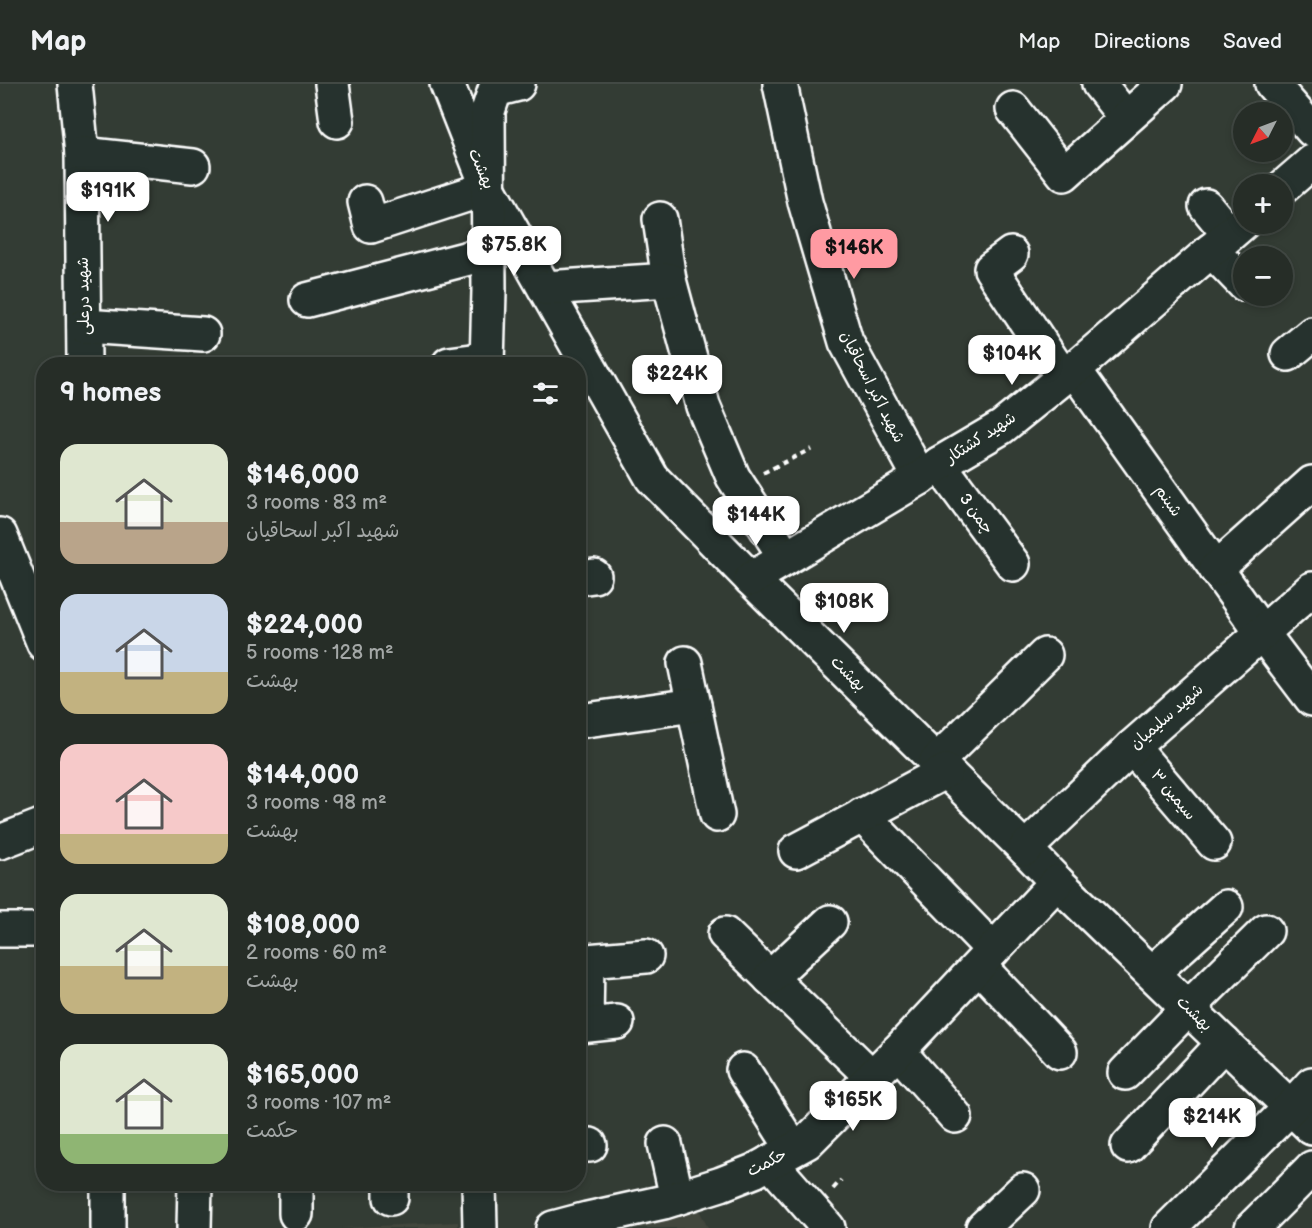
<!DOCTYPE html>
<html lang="en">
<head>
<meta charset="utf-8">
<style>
  body { margin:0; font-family:"Balsamiq Sans","Playpen Sans Arabic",sans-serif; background:#2e352f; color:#f1f3f6; height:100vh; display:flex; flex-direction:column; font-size:22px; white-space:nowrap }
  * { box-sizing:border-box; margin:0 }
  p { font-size:20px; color:#a4a8a7 }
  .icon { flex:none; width:33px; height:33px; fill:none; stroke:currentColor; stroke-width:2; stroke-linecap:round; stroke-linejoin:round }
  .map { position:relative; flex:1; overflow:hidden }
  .side { position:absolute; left:36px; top:273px; width:550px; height:834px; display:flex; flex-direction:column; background:#262d27; border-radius:24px; box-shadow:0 3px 9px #0003,0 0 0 2px #424944 }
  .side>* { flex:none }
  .needle { width:39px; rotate:228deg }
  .controls { position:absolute; left:1233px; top:18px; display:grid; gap:12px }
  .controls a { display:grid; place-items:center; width:60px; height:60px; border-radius:50%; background:#262d27; box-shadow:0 3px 9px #0003,0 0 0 2px #424944; font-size:30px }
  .price { position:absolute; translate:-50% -51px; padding:0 14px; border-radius:12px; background:#fff; color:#222; font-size:20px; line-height:39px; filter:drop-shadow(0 2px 3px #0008) }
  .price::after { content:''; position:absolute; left:50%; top:36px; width:18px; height:14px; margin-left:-9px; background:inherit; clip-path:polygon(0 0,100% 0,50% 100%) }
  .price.current { background:#ff9aa2; color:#111 }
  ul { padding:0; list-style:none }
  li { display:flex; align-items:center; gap:18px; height:150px; padding:0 24px }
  li span { display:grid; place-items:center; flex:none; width:168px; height:120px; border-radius:18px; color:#555 }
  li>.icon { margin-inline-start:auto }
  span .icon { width:72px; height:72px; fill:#fffc; stroke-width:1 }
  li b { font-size:26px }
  h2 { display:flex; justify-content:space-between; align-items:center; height:72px; padding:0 24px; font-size:26px }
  header { display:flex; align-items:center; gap:36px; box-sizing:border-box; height:84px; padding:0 30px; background:#262d27; border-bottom:2px solid #424944 }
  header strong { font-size:28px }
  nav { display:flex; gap:33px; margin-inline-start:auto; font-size:21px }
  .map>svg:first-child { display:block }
  .built { fill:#43463d }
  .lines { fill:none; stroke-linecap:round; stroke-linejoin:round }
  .minor-casing { stroke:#fff; stroke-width:38 }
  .path { stroke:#fff; stroke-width:4; stroke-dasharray:6 4.5; stroke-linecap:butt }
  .minor { stroke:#26332d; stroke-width:33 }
  .labels { text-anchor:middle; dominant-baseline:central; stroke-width:4.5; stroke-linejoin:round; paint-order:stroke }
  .street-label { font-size:16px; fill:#fff; stroke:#26332d }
</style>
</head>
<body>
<header>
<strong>Map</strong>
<nav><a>Map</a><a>Directions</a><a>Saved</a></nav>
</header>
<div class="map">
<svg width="1312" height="1144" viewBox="0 0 1312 1144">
  <rect width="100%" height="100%" fill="#333c34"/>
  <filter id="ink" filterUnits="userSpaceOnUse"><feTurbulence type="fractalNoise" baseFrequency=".0167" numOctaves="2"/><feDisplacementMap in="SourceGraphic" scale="12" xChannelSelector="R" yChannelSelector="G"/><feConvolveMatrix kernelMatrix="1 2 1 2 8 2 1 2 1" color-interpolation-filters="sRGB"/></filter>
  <g filter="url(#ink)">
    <g class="built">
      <polygon points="697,1122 708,1144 596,1144"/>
      <polygon points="458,1138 458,1144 341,1144"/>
    </g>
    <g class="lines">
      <g class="minor-casing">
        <g id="minor">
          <polyline points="75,0 82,70 84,280"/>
          <polyline points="332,0 337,37"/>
          <polyline points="447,0 488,104 652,394 751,495 1025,765 1057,798 1312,1044"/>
          <polyline points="780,0 805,118 846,258 920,394"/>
          <polyline points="1099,0 1126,34"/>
          <polyline points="1272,0 1312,46"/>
          <polyline points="1013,25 1064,90 1165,0"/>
          <polyline points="82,70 193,82"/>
          <polyline points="1282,104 1312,78"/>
          <polyline points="365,118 371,142 488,104"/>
          <polyline points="1206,122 1229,150"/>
          <polyline points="660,135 669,196 703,322 733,393 786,474"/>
          <polyline points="1211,166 1244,200"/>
          <polyline points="1011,170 991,185 1063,293"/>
          <polyline points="545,204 669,196"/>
          <polyline points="307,216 488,169"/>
          <polyline points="84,242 203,250"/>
          <polyline points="1288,270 1312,250"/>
          <polyline points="449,280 487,275"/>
          <polyline points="487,280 489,207 488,27 495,6 518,0"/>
          <polyline points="1073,284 1262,549 1312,615"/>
          <polyline points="939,380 1013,480"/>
          <polyline points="0,451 44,560"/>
          <polyline points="1216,485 1312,399"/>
          <polyline points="579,494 594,492"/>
          <polyline points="751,495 920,394 939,380 1002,343 1079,281 1244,138"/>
          <polyline points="685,579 717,731"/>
          <polyline points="579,637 694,621"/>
          <polyline points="1132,663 1214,759"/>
          <polyline points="936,678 1045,571"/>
          <polyline points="862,731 993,866"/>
          <polyline points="0,758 44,741"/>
          <polyline points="1025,765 1132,663 1312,505"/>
          <polyline points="796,767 946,687"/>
          <polyline points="0,846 44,846"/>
          <polyline points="725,850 872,993"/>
          <polyline points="979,882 1060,968"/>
          <polyline points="1152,889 1226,823"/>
          <polyline points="770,894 830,838"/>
          <polyline points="586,941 587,877 646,872"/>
          <polyline points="579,942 617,938"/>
          <polyline points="898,967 955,1032"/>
          <polyline points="743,986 793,1065"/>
          <polyline points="1125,989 1188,924 1266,847"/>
          <polyline points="665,1060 677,1114"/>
          <polyline points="579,1061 590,1061"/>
          <polyline points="1128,1062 1224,959"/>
          <polyline points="770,1078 828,1144"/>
          <polyline points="108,1100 108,1144"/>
          <polyline points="391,1100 391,1114"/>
          <polyline points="479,1100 480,1144"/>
          <polyline points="296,1130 296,1100"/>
          <polyline points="194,1144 195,1100"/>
          <polyline points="553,1144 587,1135 664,1118 721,1100 754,1087 807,1058 898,967 1057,798"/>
          <polyline points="983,1144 1023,1106"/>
          <polyline points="1169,1144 1291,1023 1312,1000"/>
          <polyline points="1252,1144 1312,1084"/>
        </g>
      </g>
      <g class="path">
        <polyline points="763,389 811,365"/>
        <polyline points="833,1105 841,1096"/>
      </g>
      <use href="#minor" class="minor"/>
    </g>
  </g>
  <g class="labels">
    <g class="street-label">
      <text transform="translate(481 85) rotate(67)">بهشت</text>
      <text transform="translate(84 212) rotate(-91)">شهید درعلی</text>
      <text transform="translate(872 303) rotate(63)">شهید اکبر اسحاقیان</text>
      <text transform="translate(981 354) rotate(-33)">شهید کشتکار</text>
      <text transform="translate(1168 417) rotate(55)">شبنم</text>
      <text transform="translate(976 430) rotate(54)">چمن 3</text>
      <text transform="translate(848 590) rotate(45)">بهشت</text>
      <text transform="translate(1167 633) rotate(-41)">شهید سلیمیان</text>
      <text transform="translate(1173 711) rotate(50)">سیمین ۳</text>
      <text transform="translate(1194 930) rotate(44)">بهشت</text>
      <text transform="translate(767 1079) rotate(-27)">حکمت</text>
    </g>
  </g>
</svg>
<div class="controls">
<a><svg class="needle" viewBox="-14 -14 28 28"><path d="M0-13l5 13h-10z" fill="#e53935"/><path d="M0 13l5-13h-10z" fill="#a4a8a7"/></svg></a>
<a>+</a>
<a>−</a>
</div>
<b class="price" style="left:108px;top:139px">$191K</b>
<b class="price" style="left:514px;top:193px">$75.8K</b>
<b class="price current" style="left:854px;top:196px">$146K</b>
<b class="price" style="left:1012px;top:302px">$104K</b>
<b class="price" style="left:677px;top:322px">$224K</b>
<b class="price" style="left:756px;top:463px">$144K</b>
<b class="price" style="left:844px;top:550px">$108K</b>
<b class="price" style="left:853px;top:1048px">$165K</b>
<b class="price" style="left:1212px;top:1065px">$214K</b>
<section class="side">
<h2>9 homes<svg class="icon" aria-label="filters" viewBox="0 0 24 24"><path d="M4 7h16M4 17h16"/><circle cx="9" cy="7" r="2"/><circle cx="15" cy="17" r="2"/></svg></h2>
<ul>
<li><span style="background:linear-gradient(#dfe7d0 65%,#b9a48a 0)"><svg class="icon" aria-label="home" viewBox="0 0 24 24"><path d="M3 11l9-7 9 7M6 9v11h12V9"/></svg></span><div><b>$146,000</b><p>3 rooms · 83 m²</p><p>شهید اکبر اسحاقیان</p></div></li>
<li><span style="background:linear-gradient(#c9d6e8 65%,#c2b280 0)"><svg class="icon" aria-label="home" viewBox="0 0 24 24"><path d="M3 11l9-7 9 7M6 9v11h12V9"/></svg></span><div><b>$224,000</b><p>5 rooms · 128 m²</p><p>بهشت</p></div></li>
<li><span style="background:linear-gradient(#f6c9c9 75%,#c2b280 0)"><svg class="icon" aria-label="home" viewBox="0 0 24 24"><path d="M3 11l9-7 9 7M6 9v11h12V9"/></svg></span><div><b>$144,000</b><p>3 rooms · 98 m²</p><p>بهشت</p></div></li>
<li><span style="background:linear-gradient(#dfe7d0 60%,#c2b280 0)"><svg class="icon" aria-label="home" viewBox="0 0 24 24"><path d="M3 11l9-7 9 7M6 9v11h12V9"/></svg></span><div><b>$108,000</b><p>2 rooms · 60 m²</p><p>بهشت</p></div></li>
<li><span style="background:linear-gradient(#dfe7d0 75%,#8fb573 0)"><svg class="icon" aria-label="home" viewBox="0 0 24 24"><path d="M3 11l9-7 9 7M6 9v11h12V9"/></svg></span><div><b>$165,000</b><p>3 rooms · 107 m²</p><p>حکمت</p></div></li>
</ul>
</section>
</div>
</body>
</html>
